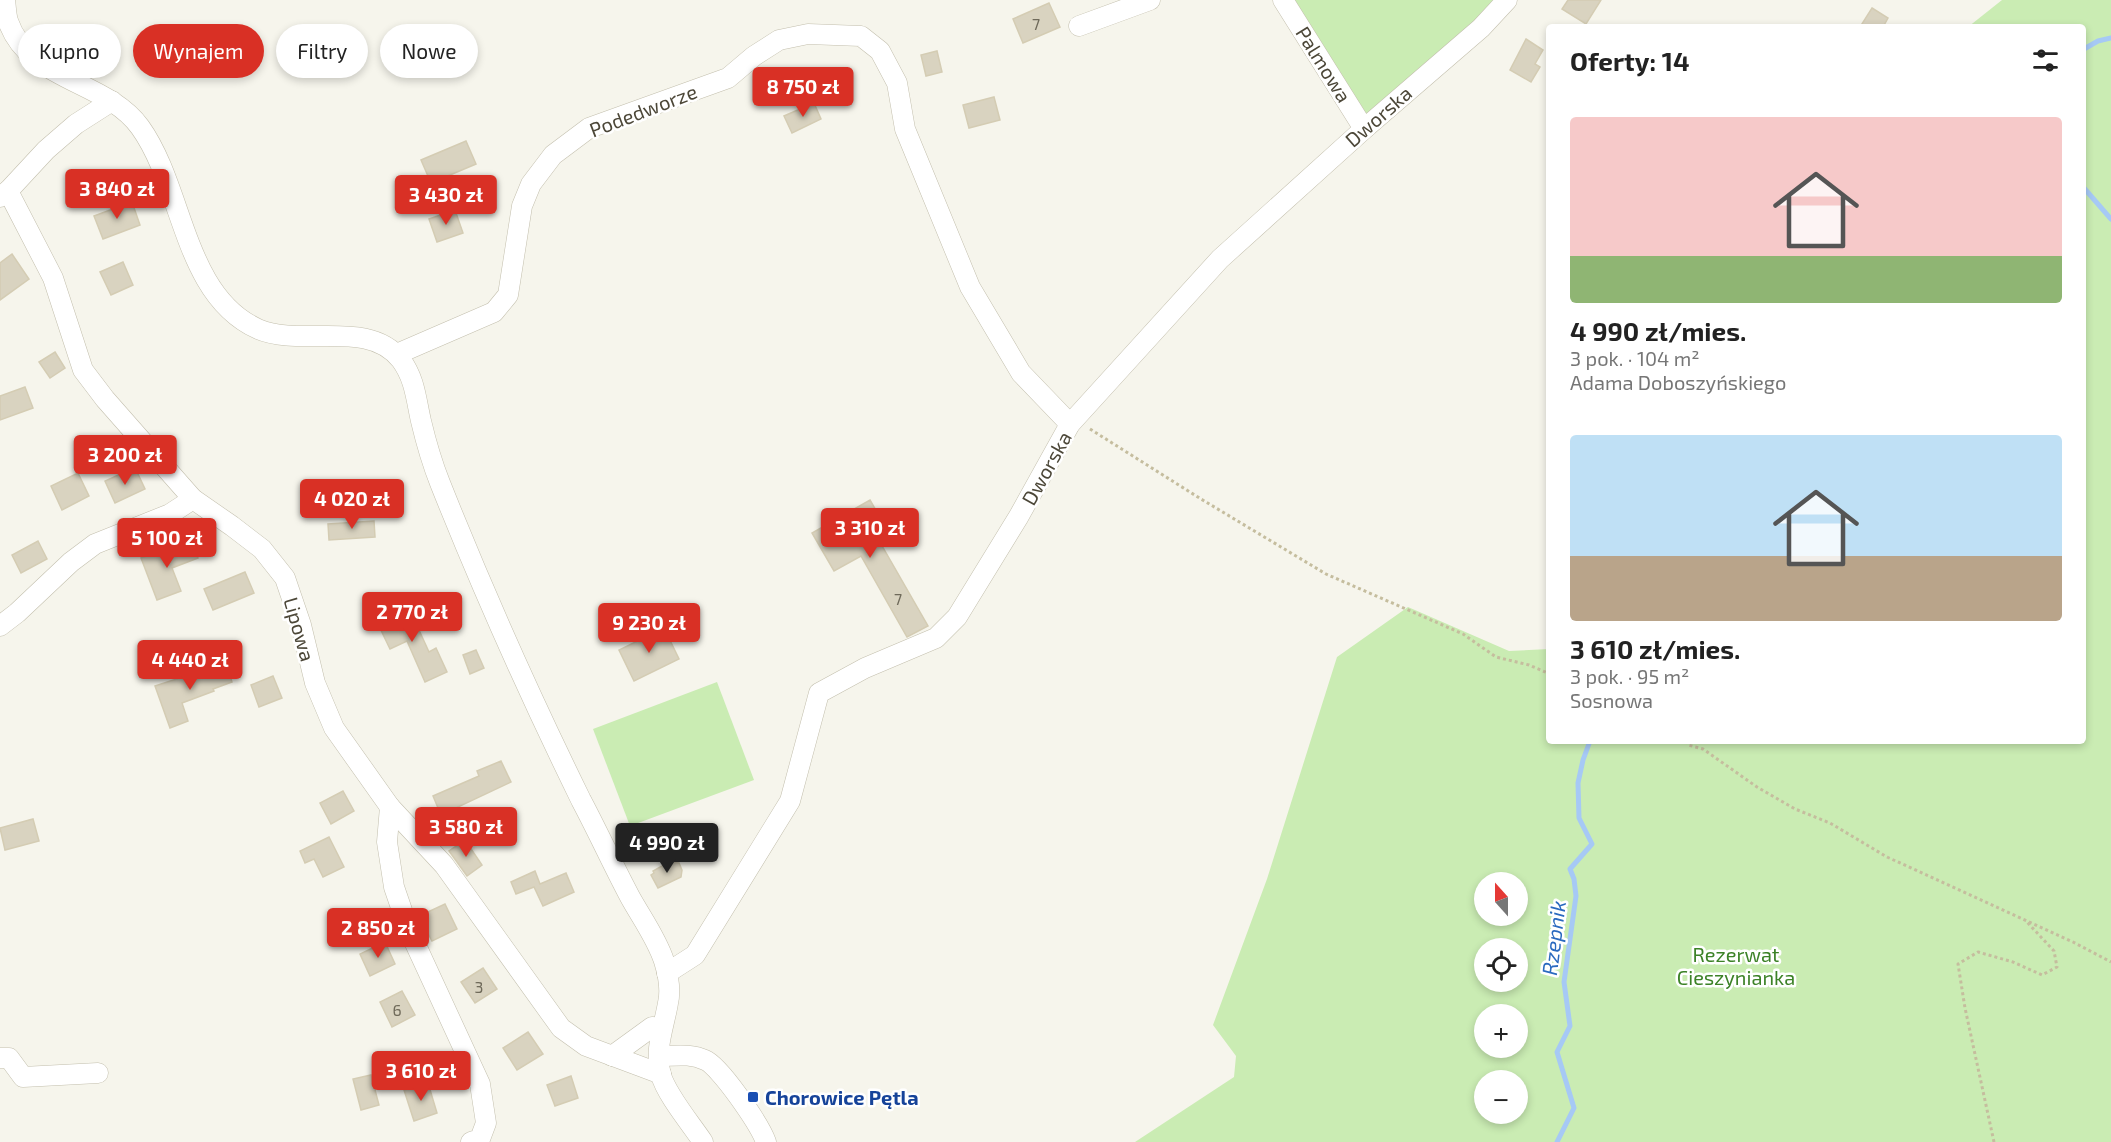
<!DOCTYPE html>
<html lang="pl">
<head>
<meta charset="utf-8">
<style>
  body { margin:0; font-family:"Exo 2",sans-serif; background:#f6f6f6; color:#222; height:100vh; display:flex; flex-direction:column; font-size:22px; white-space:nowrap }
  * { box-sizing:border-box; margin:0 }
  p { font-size:20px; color:#767676 }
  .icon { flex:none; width:33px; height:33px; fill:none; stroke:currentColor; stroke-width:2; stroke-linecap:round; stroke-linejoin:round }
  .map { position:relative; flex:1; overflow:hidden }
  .panel { position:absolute; left:1546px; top:24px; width:540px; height:720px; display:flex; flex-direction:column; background:#fff; border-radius:6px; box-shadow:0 3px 9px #0003 }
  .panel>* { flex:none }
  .banner { position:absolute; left:18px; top:24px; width:570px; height:54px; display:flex; gap:12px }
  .needle { width:39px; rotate:339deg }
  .buttons { position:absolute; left:1474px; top:872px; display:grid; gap:12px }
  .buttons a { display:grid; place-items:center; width:54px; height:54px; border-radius:50%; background:#fff; box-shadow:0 3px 9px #0003; font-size:30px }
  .price { position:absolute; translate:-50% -51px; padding:0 14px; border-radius:6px; background:#d93025; color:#fff; font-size:20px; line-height:39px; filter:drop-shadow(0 2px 3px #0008) }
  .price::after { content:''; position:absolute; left:50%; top:36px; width:18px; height:14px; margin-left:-9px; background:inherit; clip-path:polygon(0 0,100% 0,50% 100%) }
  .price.selected { background:#222; color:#fff }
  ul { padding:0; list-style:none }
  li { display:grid; align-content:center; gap:12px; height:318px; padding:0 24px }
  li span { display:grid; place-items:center; height:186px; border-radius:6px; color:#555 }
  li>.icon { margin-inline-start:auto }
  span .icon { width:108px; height:108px; fill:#fffc; stroke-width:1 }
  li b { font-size:26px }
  h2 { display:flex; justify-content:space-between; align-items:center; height:72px; padding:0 24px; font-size:26px }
  .chip { padding:0 21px; border-radius:27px; background:#fff; box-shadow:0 3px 9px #0003; font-size:21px; line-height:54px }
  .chip.selected { background:#d93025; color:#fff }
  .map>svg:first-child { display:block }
  .green { fill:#caecb3; fill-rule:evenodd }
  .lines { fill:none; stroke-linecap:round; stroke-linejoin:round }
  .stream { stroke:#a6c9f5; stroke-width:5 }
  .building { fill:#d9d3c0; stroke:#d4ccb3; stroke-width:1.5 }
  .minor-casing { stroke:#c3bfad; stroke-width:21 }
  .path { stroke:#c5bd9e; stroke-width:3; stroke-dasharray:3 3; stroke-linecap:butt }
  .minor { stroke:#fff; stroke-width:20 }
  .transit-dot { fill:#1a4fb4; stroke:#fff; stroke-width:2 }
  .labels { text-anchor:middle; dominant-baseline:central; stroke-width:5; stroke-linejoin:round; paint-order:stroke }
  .number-label { font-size:16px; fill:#6f6a5a }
  .street-label { font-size:20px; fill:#4c4738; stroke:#fff }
  .park-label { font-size:20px; fill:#3c8227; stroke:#fff }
  .transit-label { font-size:20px; font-weight:bold; fill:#164399; stroke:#fff; text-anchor:start }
  .water-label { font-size:21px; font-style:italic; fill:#2a6abf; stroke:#fff }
</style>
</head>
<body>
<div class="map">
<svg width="2111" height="1142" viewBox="0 0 2111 1142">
  <rect width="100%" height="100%" fill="#f6f5ec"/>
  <g class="green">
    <polygon points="1289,0 1495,0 1452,46 1369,116 1360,113"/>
    <path d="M2002,0H2111V1142H1135L1234,1077L1236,1056L1213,1025L1267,879L1337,657L1408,607L1509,651L1549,649L1550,741H2084V27H1968ZM1485,882H1518V915H1485ZM1485,948H1518V981H1485ZM1485,1014H1518V1047H1485ZM1485,1080H1518V1113H1485Z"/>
    <polygon points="717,682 754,780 630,826 593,729"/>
  </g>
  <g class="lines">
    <g class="stream">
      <polyline points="2084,49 2098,41 2111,38"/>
      <polyline points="2084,188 2111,219"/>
      <polyline points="1557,1142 1574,1108 1557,1052 1570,1026 1564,982 1576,896 1574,879 1570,869 1592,844 1579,818 1578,783 1583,760 1590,741"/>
    </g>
  </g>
  <g class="building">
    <polygon points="1568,0 1601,0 1586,24 1562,9"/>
    <polygon points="1049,3 1060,27 1023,43 1013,19"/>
    <polygon points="1872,8 1888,18 1883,27 1860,27"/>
    <polygon points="1526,39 1543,50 1535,64 1540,67 1531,82 1510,70"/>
    <polygon points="937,51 942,72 926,76 921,55"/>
    <polygon points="994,97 1000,120 969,128 963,105"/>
    <polygon points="814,103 821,119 792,133 784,116"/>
    <polygon points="466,141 476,164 431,183 421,160"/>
    <polygon points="132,202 140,225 103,239 94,216"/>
    <polygon points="455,210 463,233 437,242 429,219"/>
    <polygon points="12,254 29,279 0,300 0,263"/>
    <polygon points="123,262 133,285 111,295 100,272"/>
    <polygon points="55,352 65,368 50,378 39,362"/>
    <polygon points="25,387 33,408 0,420 0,396"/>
    <polygon points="127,471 129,476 137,472 145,489 115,503 105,481"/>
    <polygon points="78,473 89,496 62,510 51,486"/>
    <polygon points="870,500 892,538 881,544 928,626 907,637 861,556 834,571 812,533"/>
    <polygon points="374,521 375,537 329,540 328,524"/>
    <polygon points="38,541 47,559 21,573 12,555"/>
    <polygon points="193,543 198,558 172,568 181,591 157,600 141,558 165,549 166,553"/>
    <polygon points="245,572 254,593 213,610 204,589"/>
    <polygon points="409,608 429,652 436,648 447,672 425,682 407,641 390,649 377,622"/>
    <polygon points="664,628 679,659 634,681 619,650"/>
    <polygon points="476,650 484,668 470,674 463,655"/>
    <polygon points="226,663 232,682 213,689 214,691 182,703 188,721 170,728 155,686"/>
    <polygon points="273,676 282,698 259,707 251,685"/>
    <polygon points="501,761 511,782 441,815 433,796 479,776 477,771"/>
    <polygon points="343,791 354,811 331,824 320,803"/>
    <polygon points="33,819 39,841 5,850 0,828"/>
    <polygon points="329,837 344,867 323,877 314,859 305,863 300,851"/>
    <polygon points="465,840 482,865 467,876 449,851"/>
    <polygon points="669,862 679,863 682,870 681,877 658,888 651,875 654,873 653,871"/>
    <polygon points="535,871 540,884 566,873 574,892 543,906 534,887 516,894 511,882"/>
    <polygon points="445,904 457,929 432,941 419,916"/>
    <polygon points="385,942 395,964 370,976 360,954"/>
    <polygon points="483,968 497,989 475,1003 461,982"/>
    <polygon points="402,991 415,1015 392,1027 380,1002"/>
    <polygon points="528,1032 543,1054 517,1070 503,1048"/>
    <polygon points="371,1075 379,1105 361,1110 353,1079"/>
    <polygon points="571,1076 578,1098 555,1106 547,1085"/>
    <polygon points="428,1083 437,1113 414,1121 404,1090"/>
  </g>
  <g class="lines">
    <g class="minor-casing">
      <g id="minor">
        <path d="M5,0C6,7 6,15 8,21C28,81 106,80 140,127C184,188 183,295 258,329C302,348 369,318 401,360C415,379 416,399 421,421C426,442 432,463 440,483C483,591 530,696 581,800C598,832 613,865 630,897C641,917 657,939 664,961C668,974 671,990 668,1003C664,1027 654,1050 661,1075C666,1094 691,1124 703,1142"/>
        <polyline points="1283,0 1364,129"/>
        <polyline points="1079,26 1150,0"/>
        <polyline points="8,191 53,278 83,370 105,399 193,499 232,526 262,549 285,578 301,625 315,683 334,728 390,807 444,865 561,1028 586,1046 661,1074"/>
        <polyline points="0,197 8,191 46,150 76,124 112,101"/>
        <polyline points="397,354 494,312 508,295 522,206 531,184 553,155 589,128 728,78 754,56 779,40 808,34 861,36 880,51 897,83 905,129 970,287 1021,373 1070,424"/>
        <polyline points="0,626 17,613 71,562 95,544 170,514 193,499"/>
        <polyline points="390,807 387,842 394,887 408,928 480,1084 486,1123 480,1139 471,1142"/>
        <polyline points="667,973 695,955 790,801 819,693 865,668 936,638 957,617 1019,516 1070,424 1220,259 1364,129 1481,28 1507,0"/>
        <polyline points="612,1056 652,1027 662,1028"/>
        <path d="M659,1056C674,1056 691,1053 705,1060C720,1066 760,1125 766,1142"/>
        <polyline points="0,1058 9,1058 23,1077 98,1073"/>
      </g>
    </g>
    <g class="path">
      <polyline points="1090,429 1201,499 1326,574 1463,634 1496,657 1529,665 1550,674"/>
      <polyline points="1686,741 1688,745 1703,749 1757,787 1795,809 1830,823 1887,857 2073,942 2111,962"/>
      <polyline points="1994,1142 1965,1008 1958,964 1978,952 2013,962 2042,975 2057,967 2054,951 2026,921"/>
    </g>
    <use href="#minor" class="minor"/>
  </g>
  <rect class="transit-dot" x="747" y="1091" width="12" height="12" rx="3"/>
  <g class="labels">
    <g class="number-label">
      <text x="1036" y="23">7</text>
      <text x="898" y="598">7</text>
      <text x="479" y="986">3</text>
      <text x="397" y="1009">6</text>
    </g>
    <g class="street-label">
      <text transform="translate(1324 64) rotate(58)">Palmowa</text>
      <text transform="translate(643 110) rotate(-21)">Podedworze</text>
      <text transform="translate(1378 116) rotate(-41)">Dworska</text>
      <text transform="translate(1046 468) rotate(-61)">Dworska</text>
      <text transform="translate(300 629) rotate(74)">Lipowa</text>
    </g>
    <g class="park-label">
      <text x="1736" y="954">Rezerwat<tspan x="1736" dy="23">Cieszynianka</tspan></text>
    </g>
    <g class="transit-label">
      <text x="765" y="1097">Chorowice Pętla</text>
    </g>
    <g class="water-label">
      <text transform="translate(1553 938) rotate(-83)">Rzepnik</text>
    </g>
  </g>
</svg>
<div class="buttons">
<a><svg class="needle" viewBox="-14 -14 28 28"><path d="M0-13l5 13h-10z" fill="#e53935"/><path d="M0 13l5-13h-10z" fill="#767676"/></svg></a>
<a><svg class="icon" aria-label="locate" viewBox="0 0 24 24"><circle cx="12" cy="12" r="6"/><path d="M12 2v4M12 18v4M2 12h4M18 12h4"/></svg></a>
<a>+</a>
<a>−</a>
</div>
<b class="price" style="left:803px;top:118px">8 750 zł</b>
<b class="price" style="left:117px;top:220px">3 840 zł</b>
<b class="price" style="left:446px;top:226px">3 430 zł</b>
<b class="price" style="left:125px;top:486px">3 200 zł</b>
<b class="price" style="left:352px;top:530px">4 020 zł</b>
<b class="price" style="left:870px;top:559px">3 310 zł</b>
<b class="price" style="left:167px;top:569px">5 100 zł</b>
<b class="price" style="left:412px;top:643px">2 770 zł</b>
<b class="price" style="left:649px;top:654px">9 230 zł</b>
<b class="price" style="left:190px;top:691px">4 440 zł</b>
<b class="price" style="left:466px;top:858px">3 580 zł</b>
<b class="price selected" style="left:667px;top:874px">4 990 zł</b>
<b class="price" style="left:378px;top:959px">2 850 zł</b>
<b class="price" style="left:421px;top:1102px">3 610 zł</b>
<div class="banner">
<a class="chip">Kupno</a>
<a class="chip selected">Wynajem</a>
<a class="chip">Filtry</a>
<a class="chip">Nowe</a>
</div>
<section class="panel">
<h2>Oferty: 14<svg class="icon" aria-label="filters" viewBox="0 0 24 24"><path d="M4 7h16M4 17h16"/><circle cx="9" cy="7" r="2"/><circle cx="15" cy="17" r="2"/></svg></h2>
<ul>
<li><span style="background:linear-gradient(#f6c9c9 75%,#8fb573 0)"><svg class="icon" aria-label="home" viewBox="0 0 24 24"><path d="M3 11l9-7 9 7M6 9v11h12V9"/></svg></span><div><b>4 990 zł/mies.</b><p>3 pok. · 104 m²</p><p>Adama Doboszyńskiego</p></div></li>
<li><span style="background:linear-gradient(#bfe0f5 65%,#b9a48a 0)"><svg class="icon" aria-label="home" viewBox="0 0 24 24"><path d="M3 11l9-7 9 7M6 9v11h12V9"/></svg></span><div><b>3 610 zł/mies.</b><p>3 pok. · 95 m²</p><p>Sosnowa</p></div></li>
</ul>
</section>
</div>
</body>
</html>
